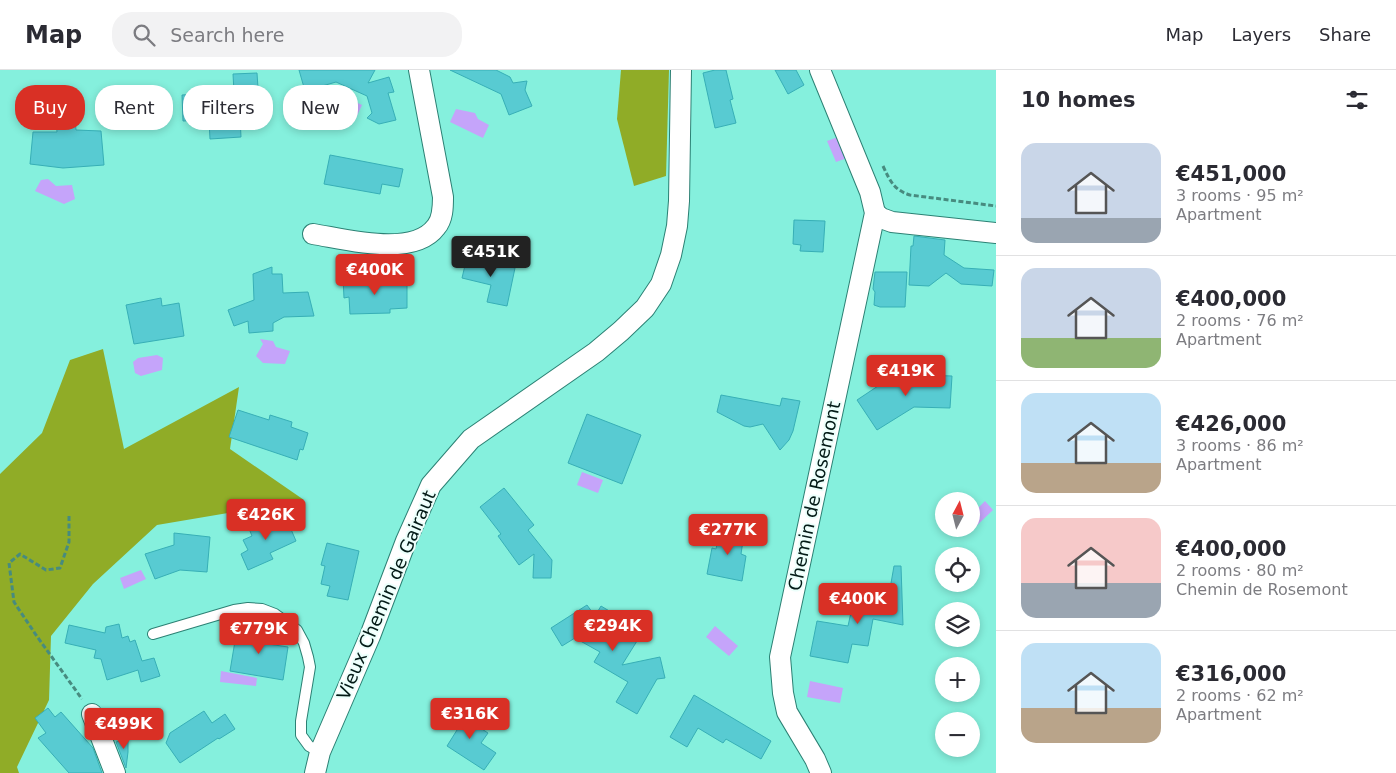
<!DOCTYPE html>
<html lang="en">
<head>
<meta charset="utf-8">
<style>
  body { margin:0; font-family:"DejaVu Sans",sans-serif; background:#f2f2f3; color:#2b2b33; height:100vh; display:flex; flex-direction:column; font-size:19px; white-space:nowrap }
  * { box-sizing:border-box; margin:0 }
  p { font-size:16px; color:#7c7c81 }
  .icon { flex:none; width:28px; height:28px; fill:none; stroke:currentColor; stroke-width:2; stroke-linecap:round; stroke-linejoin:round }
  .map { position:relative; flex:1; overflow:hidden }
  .drawer { display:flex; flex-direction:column; background:#fff; width:400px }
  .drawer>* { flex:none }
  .banner { position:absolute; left:15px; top:15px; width:475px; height:45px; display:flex; gap:10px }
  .needle { width:32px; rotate:7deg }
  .controls { position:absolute; left:935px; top:422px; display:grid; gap:10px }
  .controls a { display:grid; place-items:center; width:45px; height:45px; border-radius:50%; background:#fff; box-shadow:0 2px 8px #0003; font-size:25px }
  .price { position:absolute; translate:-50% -42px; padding:0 11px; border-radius:5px; background:#d93025; color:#fff; font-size:16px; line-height:32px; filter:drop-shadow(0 1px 2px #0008) }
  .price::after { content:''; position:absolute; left:50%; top:30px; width:15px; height:11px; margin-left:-8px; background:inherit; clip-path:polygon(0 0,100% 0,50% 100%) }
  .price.selected { background:#222; color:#fff }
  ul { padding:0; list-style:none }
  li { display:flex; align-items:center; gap:15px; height:125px; padding:0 25px }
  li+li { border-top:1px solid #e1e1e2 }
  li span { display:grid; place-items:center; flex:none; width:140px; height:100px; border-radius:15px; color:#555 }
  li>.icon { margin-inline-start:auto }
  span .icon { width:60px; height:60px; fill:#fffc; stroke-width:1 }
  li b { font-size:21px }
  h2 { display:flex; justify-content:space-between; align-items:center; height:60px; padding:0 25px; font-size:21px }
  .pill { padding:0 18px; border-radius:20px; background:#fff; box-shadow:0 2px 8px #0003; font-size:18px; line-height:45px }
  .pill.selected { background:#d93025; color:#fff }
  header { display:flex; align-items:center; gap:30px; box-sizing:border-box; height:70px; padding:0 25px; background:#fff; border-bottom:1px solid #e1e1e2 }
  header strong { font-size:24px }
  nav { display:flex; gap:28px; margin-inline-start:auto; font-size:18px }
  .search { width:350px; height:45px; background:#f2f2f3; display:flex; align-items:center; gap:12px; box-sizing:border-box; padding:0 18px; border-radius:20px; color:#7c7c81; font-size:19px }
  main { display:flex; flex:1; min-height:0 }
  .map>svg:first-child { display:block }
  .forest { fill:#90ac27 }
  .water { fill:#c5a4fa }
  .building { fill:#58cbd2; stroke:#37afb6 }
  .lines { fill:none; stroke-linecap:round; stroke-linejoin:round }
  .lane-casing { stroke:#2c8174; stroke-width:12 }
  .street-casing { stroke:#2c8174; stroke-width:22 }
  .path { stroke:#478b7f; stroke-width:3; stroke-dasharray:5 2.5; stroke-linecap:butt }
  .lane { stroke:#fff; stroke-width:10 }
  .street { stroke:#fff; stroke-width:20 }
  .labels { text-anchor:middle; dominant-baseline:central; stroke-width:4; stroke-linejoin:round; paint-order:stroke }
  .street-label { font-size:18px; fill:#031a16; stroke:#ecfffb }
</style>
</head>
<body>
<header>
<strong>Map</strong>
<div class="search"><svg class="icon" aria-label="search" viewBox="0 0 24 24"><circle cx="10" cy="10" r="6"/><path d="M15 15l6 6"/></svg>Search here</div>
<nav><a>Map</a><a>Layers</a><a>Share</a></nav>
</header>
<main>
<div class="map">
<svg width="996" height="703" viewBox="0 0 996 703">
  <rect width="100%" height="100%" fill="#85f0dd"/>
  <g class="forest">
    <polygon points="621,0 669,0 666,106 634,116 617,49"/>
    <polygon points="103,279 124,379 239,317 230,379 304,430 157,455 93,514 51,566 49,630 17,697 19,703 0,703 0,404 42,363 70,290"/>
  </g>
  <g class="water">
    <polygon points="332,21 362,35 355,50 337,46 325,36"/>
    <polygon points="456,39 475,43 478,49 489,55 483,68 450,52"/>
    <polygon points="838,67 847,88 836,92 827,71"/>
    <polygon points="48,109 56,116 72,115 75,129 64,134 35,121 41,110"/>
    <polygon points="260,269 273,271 276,277 290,281 285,294 263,293 256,286 263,274"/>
    <polygon points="157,285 163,288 162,300 141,306 135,303 133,292 138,288"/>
    <polygon points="582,402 603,410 598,423 577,415"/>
    <polygon points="985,431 993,440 970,462 967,459 971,459 971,445"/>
    <polygon points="141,500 146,509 124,519 120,508"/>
    <polygon points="715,556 738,576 729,586 706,567"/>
    <polygon points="221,601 257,608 256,616 220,612"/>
    <polygon points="810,611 843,618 840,633 807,627"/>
  </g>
  <g class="building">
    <polygon points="299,0 375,0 368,13 389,7 394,22 388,23 396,50 379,54 367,48 372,43 367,26 336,12 305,21"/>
    <polygon points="450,0 496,0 510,7 513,13 527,11 525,20 532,36 509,45 501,24"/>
    <polygon points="715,0 726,0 733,29 730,30 736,53 715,58 703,3"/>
    <polygon points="775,0 796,0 804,15 788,24"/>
    <polygon points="257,3 258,18 251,19 252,46 240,47 241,67 210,69 209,50 183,51 182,25 234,22 233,4"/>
    <polygon points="56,49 75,49 76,60 101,61 104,95 63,98 30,94 33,62 57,62"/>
    <polygon points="330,85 403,99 399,117 382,114 380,124 324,114"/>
    <polygon points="794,150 825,151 823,182 800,181 801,175 793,174"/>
    <polygon points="914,166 945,170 944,185 964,198 994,200 992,216 961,214 946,203 929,216 909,215 911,176 913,176"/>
    <polygon points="467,187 483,191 484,188 502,192 501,195 515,198 507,236 487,232 491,215 462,208"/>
    <polygon points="272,197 272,204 282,204 283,223 308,222 314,246 284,247 273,253 273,261 249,263 248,251 234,256 228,240 254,230 253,204"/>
    <polygon points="875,202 907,202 905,237 880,237 874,235 875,222 873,219"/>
    <polygon points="343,208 360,208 360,211 407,210 407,238 390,239 390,243 350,244 349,227 344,228"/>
    <polygon points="161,228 162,236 179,233 184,266 134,274 126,235"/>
    <polygon points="896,304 952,306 950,338 914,337 877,360 857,330"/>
    <polygon points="721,325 780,336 782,328 800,331 793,361 789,370 780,380 763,354 750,357 744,356 717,342"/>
    <polygon points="238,340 269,350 270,345 292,352 291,357 308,363 303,380 300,379 297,390 229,367"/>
    <polygon points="587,344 641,365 622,414 568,393"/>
    <polygon points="504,418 534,455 528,460 552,490 551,508 533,508 534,484 519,495 498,466 501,464 480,437"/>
    <polygon points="273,445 277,455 287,450 296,471 270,483 273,489 248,500 241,484 248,480 243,470 252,466 248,456"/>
    <polygon points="720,459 744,464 741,484 746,486 742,511 707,504 712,478 716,479"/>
    <polygon points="174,463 210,467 207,502 180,500 155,509 145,484 174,475"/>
    <polygon points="327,473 359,481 348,530 327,526 330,516 321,514 325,496 321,495"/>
    <polygon points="894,496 901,496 903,555 873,549 868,576 852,574 848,593 810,586 817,551 848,556 854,529 887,536"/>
    <polygon points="587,535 595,546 601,536 616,545 615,547 642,563 622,595 660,587 665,608 657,609 637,644 616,632 628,612 594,592 600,582 575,568 562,576 551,558"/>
    <polygon points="119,554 122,568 128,566 130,572 135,570 142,591 154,588 160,606 141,612 138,600 107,610 101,589 94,588 96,580 65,573 69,555 105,563 106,557"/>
    <polygon points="247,557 270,561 268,574 288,577 283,610 230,601 236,565 245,567"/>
    <polygon points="694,625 771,671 761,689 726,669 723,673 698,658 687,677 670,667"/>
    <polygon points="48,638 55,647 61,642 93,678 102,703 69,703 38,668 46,663 35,648"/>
    <polygon points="471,638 474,654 488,663 481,673 496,683 484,700 447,676 457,660 453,641"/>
    <polygon points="204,641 212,653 225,644 235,659 219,669 218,668 180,693 166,673 170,663"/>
    <polygon points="128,669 128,682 126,698 116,672"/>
  </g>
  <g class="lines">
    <g class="lane-casing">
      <polyline id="lane" points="153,564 234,540 248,538 262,539 275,544 297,560 304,573 308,587 310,597 301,651 301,665 309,676 320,682"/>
    </g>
    <g class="street-casing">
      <g id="street">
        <polyline points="820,0 870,122 875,143 780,587 783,623 787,642 815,689 821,703"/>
        <polyline points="875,143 881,148 892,152 996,163"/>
        <path d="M313,164C345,169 413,188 436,157C443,149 443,137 443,127L419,0"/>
        <polyline points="92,644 115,703"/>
        <polyline points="315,703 320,682 370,566 406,471 431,415 471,369 596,282 621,261 645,238 661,214 671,185 677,156 679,131 681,0"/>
      </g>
    </g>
    <g class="path">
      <path d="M883,96C890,111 894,120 910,125L996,136"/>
      <polyline points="69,446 69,472 60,498 46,500 20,484 9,493 14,532 36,565 82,629"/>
    </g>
    <use href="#lane" class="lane"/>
    <use href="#street" class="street"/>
  </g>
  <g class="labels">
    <g class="street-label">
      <text transform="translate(814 426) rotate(-78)">Chemin de Rosemont</text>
      <text transform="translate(386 525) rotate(-67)">Vieux Chemin de Gairaut</text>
    </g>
  </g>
</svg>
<div class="controls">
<a><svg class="needle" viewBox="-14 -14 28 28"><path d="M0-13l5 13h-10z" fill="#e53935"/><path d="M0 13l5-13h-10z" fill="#7c7c81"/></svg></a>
<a><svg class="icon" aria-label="locate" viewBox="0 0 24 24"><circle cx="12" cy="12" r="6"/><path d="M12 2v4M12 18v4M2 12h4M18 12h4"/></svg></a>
<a><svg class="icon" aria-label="layers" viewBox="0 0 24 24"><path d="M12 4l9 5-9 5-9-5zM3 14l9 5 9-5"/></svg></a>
<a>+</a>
<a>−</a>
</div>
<b class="price selected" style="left:491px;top:208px">€451K</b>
<b class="price" style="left:375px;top:226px">€400K</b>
<b class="price" style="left:906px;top:327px">€419K</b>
<b class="price" style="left:266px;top:471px">€426K</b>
<b class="price" style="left:728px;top:486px">€277K</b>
<b class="price" style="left:858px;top:555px">€400K</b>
<b class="price" style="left:613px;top:582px">€294K</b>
<b class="price" style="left:259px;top:585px">€779K</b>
<b class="price" style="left:470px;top:670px">€316K</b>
<b class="price" style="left:124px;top:680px">€499K</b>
<div class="banner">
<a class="pill selected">Buy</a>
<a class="pill">Rent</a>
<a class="pill">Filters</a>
<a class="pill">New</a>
</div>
</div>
<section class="drawer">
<h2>10 homes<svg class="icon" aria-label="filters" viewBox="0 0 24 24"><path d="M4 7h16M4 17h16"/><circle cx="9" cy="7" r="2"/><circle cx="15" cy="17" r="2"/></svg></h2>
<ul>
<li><span style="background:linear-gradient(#c9d6e8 75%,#9aa5b1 0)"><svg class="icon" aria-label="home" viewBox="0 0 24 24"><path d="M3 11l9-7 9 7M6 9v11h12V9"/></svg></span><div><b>€451,000</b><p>3 rooms · 95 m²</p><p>Apartment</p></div></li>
<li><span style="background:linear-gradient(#c9d6e8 70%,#8fb573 0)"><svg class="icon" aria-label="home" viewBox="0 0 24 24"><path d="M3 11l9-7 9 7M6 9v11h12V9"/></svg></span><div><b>€400,000</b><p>2 rooms · 76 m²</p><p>Apartment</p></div></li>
<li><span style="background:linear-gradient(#bfe0f5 70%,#b9a48a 0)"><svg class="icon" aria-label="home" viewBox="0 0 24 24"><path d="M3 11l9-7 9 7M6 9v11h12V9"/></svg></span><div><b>€426,000</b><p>3 rooms · 86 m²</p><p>Apartment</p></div></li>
<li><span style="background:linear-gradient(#f6c9c9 65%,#9aa5b1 0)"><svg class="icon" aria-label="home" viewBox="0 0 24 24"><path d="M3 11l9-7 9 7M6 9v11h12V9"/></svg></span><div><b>€400,000</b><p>2 rooms · 80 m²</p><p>Chemin de Rosemont</p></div></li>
<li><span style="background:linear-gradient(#bfe0f5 65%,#b9a48a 0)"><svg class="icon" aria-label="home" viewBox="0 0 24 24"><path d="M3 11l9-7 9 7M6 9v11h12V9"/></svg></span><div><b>€316,000</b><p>2 rooms · 62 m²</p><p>Apartment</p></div></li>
</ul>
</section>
</main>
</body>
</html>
